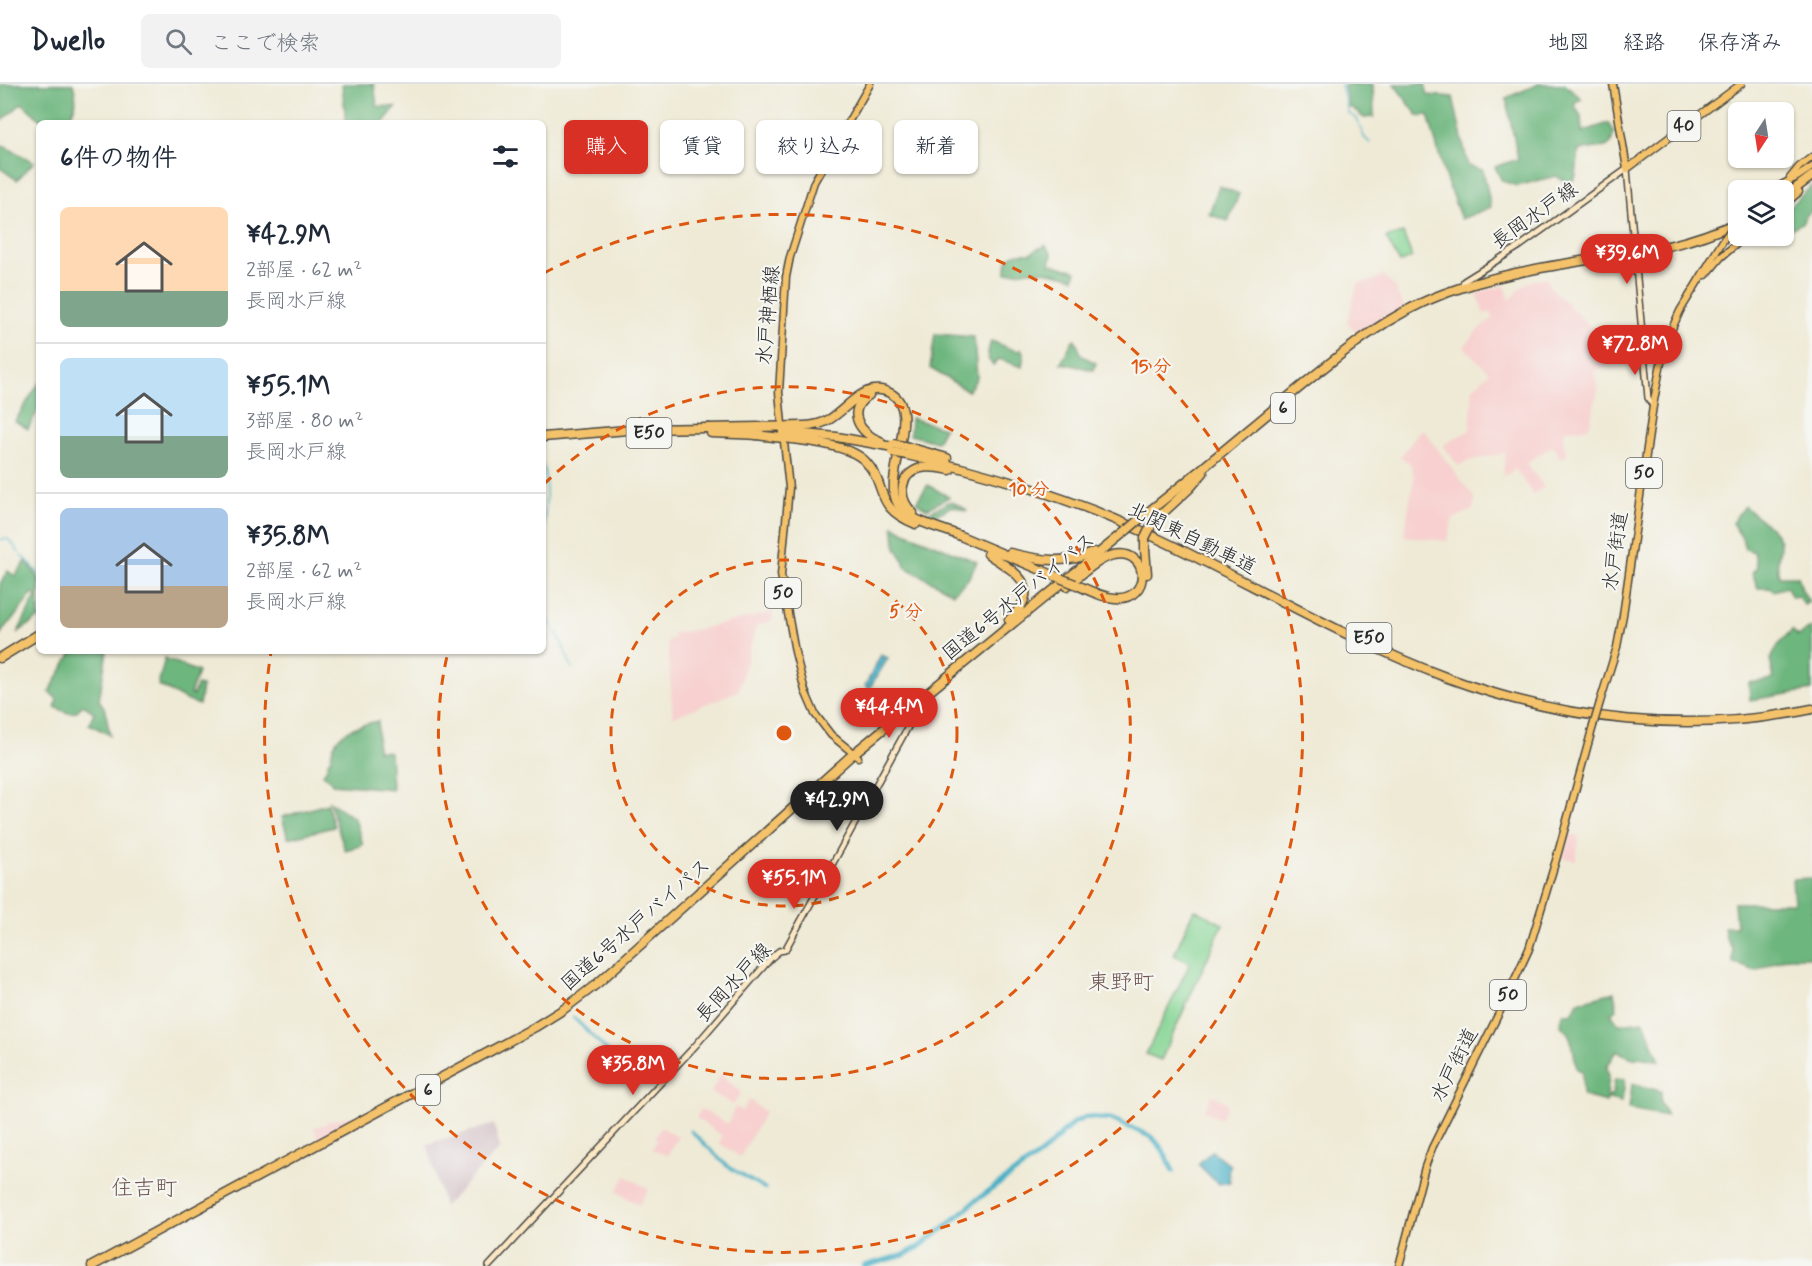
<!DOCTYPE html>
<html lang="ja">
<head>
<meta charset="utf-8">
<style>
  body { margin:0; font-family:Mynerve,"Klee One",sans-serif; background:#f2f2f3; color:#1f2937; height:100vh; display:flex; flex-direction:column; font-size:22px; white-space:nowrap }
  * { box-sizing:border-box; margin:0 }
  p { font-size:20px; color:#747a83 }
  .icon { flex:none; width:33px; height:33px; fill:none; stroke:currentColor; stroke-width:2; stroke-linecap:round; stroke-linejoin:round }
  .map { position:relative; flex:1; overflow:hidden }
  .drawer { position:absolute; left:36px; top:36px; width:510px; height:534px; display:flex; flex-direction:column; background:#fff; border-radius:9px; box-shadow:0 2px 4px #0004 }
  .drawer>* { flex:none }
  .banner { position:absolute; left:564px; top:36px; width:570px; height:54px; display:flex; gap:12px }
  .needle { width:39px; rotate:192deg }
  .fabs { position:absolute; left:1728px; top:18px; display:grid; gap:12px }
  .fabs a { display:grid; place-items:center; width:66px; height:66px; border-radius:9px; background:#fff; box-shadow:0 2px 4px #0004; font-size:30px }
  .price { position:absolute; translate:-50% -51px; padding:0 14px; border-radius:21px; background:#d93025; color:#fff; font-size:20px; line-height:39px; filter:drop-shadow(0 2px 3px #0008) }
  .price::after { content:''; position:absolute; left:50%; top:36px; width:18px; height:14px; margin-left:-9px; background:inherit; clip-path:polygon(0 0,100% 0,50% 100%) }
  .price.active { background:#222; color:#fff }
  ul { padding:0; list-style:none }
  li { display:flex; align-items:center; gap:18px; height:150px; padding:0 24px }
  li+li { border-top:2px solid #e0e1e3 }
  li span { display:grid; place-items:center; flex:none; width:168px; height:120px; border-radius:9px; color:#555 }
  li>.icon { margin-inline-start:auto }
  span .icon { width:72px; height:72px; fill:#fffc; stroke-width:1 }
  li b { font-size:26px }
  h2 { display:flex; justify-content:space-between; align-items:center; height:72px; padding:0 24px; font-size:26px }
  .tag { padding:0 21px; border-radius:9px; background:#fff; box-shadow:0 2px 4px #0004; font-size:21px; line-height:54px }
  .tag.active { background:#d93025; color:#fff }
  header { display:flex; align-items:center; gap:36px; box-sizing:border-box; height:84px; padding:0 30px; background:#fff; border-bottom:2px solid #e0e1e3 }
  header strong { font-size:28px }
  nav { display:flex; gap:33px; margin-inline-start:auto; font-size:21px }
  .search { width:420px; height:54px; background:#f2f2f3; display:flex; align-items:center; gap:15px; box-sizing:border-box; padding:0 21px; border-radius:9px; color:#747a83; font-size:22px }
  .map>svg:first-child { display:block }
  .built { fill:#f7d0cf }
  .industrial { fill:#d2bec5 }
  .green { fill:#87d595; stroke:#598060; stroke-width:1.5 }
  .forest { fill:#6db67e; stroke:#4c7054; stroke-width:1.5 }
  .water { fill:#47b0c6; stroke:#396e78; stroke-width:1.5 }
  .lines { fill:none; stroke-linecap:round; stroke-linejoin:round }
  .stream { stroke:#47b0c6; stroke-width:1.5 }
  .canal { stroke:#47b0c6; stroke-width:3 }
  .river { stroke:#47b0c6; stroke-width:5 }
  .secondary-casing { stroke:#484845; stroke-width:8 }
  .primary-casing { stroke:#484845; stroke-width:9 }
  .highway-casing { stroke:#484845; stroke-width:11 }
  .secondary { stroke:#fbe7c3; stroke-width:5 }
  .primary { stroke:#f4c26a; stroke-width:6 }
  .highway { stroke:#f4c26a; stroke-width:8 }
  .primary-bridge-casing { stroke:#484845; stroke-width:9; stroke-linecap:butt }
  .highway-bridge-casing { stroke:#484845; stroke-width:11; stroke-linecap:butt }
  .primary-bridge { stroke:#f4c26a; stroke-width:6 }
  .highway-bridge { stroke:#f4c26a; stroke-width:8 }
  .ring { fill:none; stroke:#df570e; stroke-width:3; stroke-dasharray:10 8 }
  .labels { text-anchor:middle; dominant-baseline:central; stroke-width:4.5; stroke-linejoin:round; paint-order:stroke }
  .shield { fill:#f6f6f2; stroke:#686867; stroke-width:1.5 }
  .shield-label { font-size:18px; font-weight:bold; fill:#2b2b2b }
  .street-label { font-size:20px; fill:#2b2b2b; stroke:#f6f6f2 }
  .quarter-label { font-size:22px; fill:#715752; stroke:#f6f6f2 }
  .centre { fill:#df570e; stroke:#f6f6f2; stroke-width:3 }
  .ring-label { font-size:18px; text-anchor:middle; font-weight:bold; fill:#df570e; stroke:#f6f6f2; stroke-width:4.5; stroke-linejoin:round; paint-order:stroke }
</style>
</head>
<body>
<header>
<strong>Dwello</strong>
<div class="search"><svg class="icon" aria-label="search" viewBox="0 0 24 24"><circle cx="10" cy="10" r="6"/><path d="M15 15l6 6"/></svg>ここで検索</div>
<nav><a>地図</a><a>経路</a><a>保存済み</a></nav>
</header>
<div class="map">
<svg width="1812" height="1182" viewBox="0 0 1812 1182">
  <rect width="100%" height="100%" fill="#f6f6f2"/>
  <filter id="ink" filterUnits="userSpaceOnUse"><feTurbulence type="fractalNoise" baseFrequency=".0167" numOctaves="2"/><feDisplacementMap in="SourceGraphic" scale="12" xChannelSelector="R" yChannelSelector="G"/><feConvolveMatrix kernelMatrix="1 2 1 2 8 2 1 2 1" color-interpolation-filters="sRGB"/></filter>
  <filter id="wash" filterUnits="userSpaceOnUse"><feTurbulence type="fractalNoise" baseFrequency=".008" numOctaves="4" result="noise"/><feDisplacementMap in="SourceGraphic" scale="24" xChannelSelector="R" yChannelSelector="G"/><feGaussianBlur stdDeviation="1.35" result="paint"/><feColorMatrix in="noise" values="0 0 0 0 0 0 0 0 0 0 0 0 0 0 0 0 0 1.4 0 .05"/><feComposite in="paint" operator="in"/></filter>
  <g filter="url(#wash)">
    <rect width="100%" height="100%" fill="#efead6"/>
    <g class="built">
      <polygon points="1383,191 1397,205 1397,210 1405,224 1362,250 1358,251 1347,238 1358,199 1374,196"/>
      <polygon points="1547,193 1549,202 1592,244 1589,245 1589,248 1601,244 1606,260 1617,258 1614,250 1638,242 1640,267 1595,287 1598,306 1589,344 1565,346 1563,355 1567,371 1561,375 1553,362 1526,379 1544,403 1533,411 1515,385 1502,393 1506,369 1467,377 1458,382 1443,361 1470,346 1473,304 1489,289 1488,287 1464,263 1477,247 1493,234 1491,228 1484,230 1477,209 1505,201 1508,213 1510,216 1518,208 1518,206 1530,197"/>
      <polygon points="1422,344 1475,415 1473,426 1453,435 1447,457 1404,452 1414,393 1410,379 1400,373"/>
      <polygon points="774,528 772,537 756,542 738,607 673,633 667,556 674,555 673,549 695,546"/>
      <polygon points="938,615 947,625 933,646 917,634"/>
      <polygon points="1569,750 1579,752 1576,776 1563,774"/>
      <polygon points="721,990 741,1008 733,1021 711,1008"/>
      <polygon points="1212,1011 1227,1018 1227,1023 1221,1035 1204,1027"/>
      <polygon points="749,1015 765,1028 740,1073 719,1059 722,1052 696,1034 701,1025 728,1040 735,1023 743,1027"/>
      <polygon points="352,1032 354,1036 318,1056 314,1043 326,1040 326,1038"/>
      <polygon points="661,1043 678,1053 667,1072 652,1065 658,1055 655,1053"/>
      <polygon points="626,1092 649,1105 639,1121 616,1107"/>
    </g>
    <polygon class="industrial" points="494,1040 500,1064 444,1123 427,1060"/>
    <g class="green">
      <polygon points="1403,149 1412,173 1400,179 1386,154"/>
      <polygon points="1194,825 1223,840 1161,976 1146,970 1190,879 1174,871"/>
    </g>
    <g class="forest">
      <path d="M1,0H73C78,18 77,25 64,39H44L22,19L2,37L0,35Z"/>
      <polygon points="342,0 374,0 377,22 396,23 383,39 346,39"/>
      <polygon points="1350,0 1373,0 1374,33 1364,34 1352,24 1349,24 1344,2"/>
      <polygon points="1394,0 1425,0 1428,11 1453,13 1468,82 1483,86 1491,123 1461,135 1446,95 1428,31 1418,32"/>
      <polygon points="1539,0 1565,0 1582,15 1575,18 1575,23 1581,32 1582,48 1609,39 1614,48 1611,59 1606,63 1579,66 1576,92 1570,100 1556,92 1517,102 1502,97 1495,83 1518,75 1506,14"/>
      <polygon points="0,60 34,78 17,96 0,84"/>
      <polygon points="1219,102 1239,110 1228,137 1209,130"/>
      <polygon points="1812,102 1812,126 1805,133 1803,138 1786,148 1784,145 1784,127"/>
      <path d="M1045,161L1052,170L1050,180L1076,187L1074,194C1047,186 1033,185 1006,189C1005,170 1015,168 1031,169L1038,164H1042Z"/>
      <polygon points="935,250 974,253 977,294 968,307 930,284"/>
      <polygon points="1075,255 1082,272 1096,279 1094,286 1061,279 1073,256"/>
      <path d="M991,257C1000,260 1008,265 1018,267L1021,265L1024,270L1022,283L999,275L993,281C985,274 988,267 991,257Z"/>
      <polygon points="39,299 39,324 28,345 15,337"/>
      <polygon points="911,334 944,344 937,358 910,351"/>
      <polygon points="928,401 949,413 927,425 916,418"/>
      <polygon points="949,418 953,418 967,426 966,427 952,422 929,435 919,430 923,428 928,429"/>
      <path d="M1744,422C1753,430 1780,447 1780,459C1780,472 1775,478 1779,492H1798L1802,506L1809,518L1804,521L1799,512L1792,513L1787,503L1773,507L1770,504H1758L1752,489L1757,483L1754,468L1745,465L1742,454L1732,439Z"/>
      <polygon points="893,441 905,448 977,478 968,495 953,509 905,483 903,475 896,464"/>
      <polygon points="26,477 39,494 39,534 18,548 36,512 33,509 10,539 8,539 0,551 0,500 8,487 15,492"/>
      <polygon points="1812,543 1812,606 1750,616 1749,599 1774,595 1770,575 1781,557 1792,546 1798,552"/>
      <polygon points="73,567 107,567 99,616 105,625 110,651 89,640 94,628 83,621 76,628 68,629 55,623 57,615 49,608"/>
      <polygon points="165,574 198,588 190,610 193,611 197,601 202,602 199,621 186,616 158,601"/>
      <path d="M378,637L377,666L390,668L392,705L332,700L330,696L323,690L327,684L328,678L331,675C332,647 356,642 378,637Z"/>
      <polygon points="329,717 355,735 363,761 345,766"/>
      <polygon points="327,720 334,743 288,754 282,733"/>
      <polygon points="1812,794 1812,873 1787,873 1756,887 1733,879 1733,865 1726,855 1724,843 1736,843 1734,819 1794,819 1792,795"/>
      <path d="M1614,908L1617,925L1611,929L1619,940L1644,937L1660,977L1639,973L1634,975L1617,967L1607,983L1609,993L1606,1018L1583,1012L1582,987L1577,985C1574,973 1573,948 1561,942L1562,929L1572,930L1578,918Z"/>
      <polygon points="1615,995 1625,996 1622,1018 1609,1015 1609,1012 1613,1009"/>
      <polygon points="1634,1000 1661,1007 1661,1018 1667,1032 1629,1025 1632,1001"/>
    </g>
    <g class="water">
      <polygon points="881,571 888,574 869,605 865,602"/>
      <polygon points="1212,1067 1231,1082 1228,1087 1230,1098 1218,1100 1198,1080"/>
    </g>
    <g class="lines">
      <g class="stream">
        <polyline points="1341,0 1348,29 1357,35 1364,53 1370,59"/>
        <path d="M543,381C549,405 545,429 543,453"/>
        <polyline points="0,455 8,455 13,460 19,469"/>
        <polyline points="21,472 27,476 39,490"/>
        <polyline points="543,527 560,555 572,584"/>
      </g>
      <g class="canal">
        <polyline points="573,933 637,996"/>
        <polyline points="691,1047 727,1082 765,1105"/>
      </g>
      <polyline class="river" points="864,1182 904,1171 919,1163 949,1140 975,1117 1041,1070 1073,1039 1086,1033 1111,1035 1152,1053 1163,1066 1173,1087"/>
    </g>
  </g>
  <g filter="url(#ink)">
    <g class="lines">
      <g class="secondary-casing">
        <g id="secondary">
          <polyline points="1461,204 1464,197 1520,162 1627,85 1648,314 1653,322"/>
          <polyline points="902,636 907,636 909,641"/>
          <polyline points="489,1182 695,962 771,874 779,867 785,866 914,632 915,625 913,621"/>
        </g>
      </g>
      <g class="primary-casing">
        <g id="primary">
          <polyline points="1613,0 1627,85 1741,0"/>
          <polyline points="1790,94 1799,83 1812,73"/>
          <polyline points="1771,106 1797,93 1812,83"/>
          <polyline points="1784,121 1799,108"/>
          <polyline points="1706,191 1721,173 1746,152"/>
          <polyline points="782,340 779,308 786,193 790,173 814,98 870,0"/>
          <polyline points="784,358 789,404 781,491 795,568 805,607 815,630 831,651 858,673"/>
          <polyline points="1600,618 1617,563 1623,531 1653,322 1663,268 1670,249 1680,227 1724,155"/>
          <polyline points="1399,1182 1425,1083 1432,1064 1504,919 1529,865 1556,776 1593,642"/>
        </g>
      </g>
      <g class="highway-casing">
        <g id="highway">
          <polyline points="1784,113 1812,92"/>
          <path d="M869,311C845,326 859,349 880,357"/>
          <path d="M706,344L804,342C814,342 822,340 830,335C847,325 862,300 885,307C926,319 884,388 896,416C899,424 905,429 912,433C925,441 944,445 958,451C992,465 1026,480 1060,494"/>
          <polyline points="783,348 837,353 893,363"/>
          <polyline points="711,349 761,351"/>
          <path d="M756,351C784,355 846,357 865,377C889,402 872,423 916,440"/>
          <polyline points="543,353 640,345 710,344"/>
          <polyline points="908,363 947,374"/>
          <path d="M907,371C988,389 1068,413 1144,448C1246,495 1343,555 1448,594C1565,637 1690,651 1812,625"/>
          <path d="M913,429C897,414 899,390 921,384C931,382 940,384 950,386"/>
          <path d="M1142,433C1193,393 1242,351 1293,309C1339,271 1386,231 1443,210C1491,192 1543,183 1594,175C1646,167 1689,161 1738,138"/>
          <polyline points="1153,438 1190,404 1203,389"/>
          <polyline points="1145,454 1145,465 1147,490"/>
          <path d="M1010,469C1038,476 1068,481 1094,468"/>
          <path d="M988,470C1017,489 1044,503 1009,536"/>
          <path d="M1067,502C1081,491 1097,475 1114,471C1150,464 1152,517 1115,514C1101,513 1088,506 1075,500"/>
          <polyline points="0,574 39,550"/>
          <polyline points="92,1182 535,943 564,925 598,899 853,670 1127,446"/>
        </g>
      </g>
      <use href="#secondary" class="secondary"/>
      <use href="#primary" class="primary"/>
      <use href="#highway" class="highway"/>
      <g class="primary-bridge-casing">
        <g id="primary-bridge">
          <polyline points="1724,155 1738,136"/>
          <polyline points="1593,642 1600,618"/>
        </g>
      </g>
      <g class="highway-bridge-casing">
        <g id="highway-bridge">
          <polyline points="893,360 908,363"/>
          <polyline points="892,368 907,371"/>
          <polyline points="1127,446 1142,433"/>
          <polyline points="1145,454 1153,438"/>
          <polyline points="1060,494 1075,500"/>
        </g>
      </g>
      <use href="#primary-bridge" class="primary-bridge"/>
      <use href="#highway-bridge" class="highway-bridge"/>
    </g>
  </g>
  <g class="ring">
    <circle cx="784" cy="649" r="173"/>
    <path d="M544 400A346 346 0 1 1 448 568"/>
    <path d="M544 189A519 519 0 1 1 271 568"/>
  </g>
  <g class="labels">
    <g class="shield">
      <rect x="1667.5" y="27" width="33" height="30" rx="4.5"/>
      <rect x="1271" y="309" width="24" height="30" rx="4.5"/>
      <rect x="626.5" y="334" width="45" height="30" rx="4.5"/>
      <rect x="1626" y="374" width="36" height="30" rx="4.5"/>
      <rect x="765" y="494" width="36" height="30" rx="4.5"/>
      <rect x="1346.5" y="539" width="45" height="30" rx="4.5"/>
      <rect x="1490" y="896" width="36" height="30" rx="4.5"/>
      <rect x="416" y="991" width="24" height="30" rx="4.5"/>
    </g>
    <g class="shield-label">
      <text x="1684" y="42">40</text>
      <text x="1283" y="324">6</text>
      <text x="649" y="349">E50</text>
      <text x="1644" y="389">50</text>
      <text x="783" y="509">50</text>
      <text x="1369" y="554">E50</text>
      <text x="1508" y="911">50</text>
      <text x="428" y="1006">6</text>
    </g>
    <g class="street-label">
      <text transform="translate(1535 132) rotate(-35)">長岡水戸線</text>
      <text transform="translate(769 231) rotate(-85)">水戸神栖線</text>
      <text transform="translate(1192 455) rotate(26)">北関東自動車道</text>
      <text transform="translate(1616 467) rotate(-82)">水戸街道</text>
      <text transform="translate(1019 513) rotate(-39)">国道6号水戸バイパス</text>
      <text transform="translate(636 841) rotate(-41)">国道6号水戸バイパス</text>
      <text transform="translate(734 899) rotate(-47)">長岡水戸線</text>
      <text transform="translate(1455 981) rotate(-63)">水戸街道</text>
    </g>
    <g class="quarter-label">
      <text x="1121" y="899">東野町</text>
      <text x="144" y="1105">住吉町</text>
    </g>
  </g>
  <circle cx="784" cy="649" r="9" class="centre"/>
  <g class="ring-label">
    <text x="1151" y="288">15 分</text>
    <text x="1029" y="411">10 分</text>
    <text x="906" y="533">5 分</text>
  </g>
</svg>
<div class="fabs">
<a><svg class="needle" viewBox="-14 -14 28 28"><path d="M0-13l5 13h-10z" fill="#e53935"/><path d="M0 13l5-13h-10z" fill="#747a83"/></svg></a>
<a><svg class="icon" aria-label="layers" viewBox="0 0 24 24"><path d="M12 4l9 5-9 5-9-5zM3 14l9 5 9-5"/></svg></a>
</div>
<b class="price" style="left:1627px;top:201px">¥39.6M</b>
<b class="price" style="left:1635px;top:292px">¥72.8M</b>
<b class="price" style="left:889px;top:655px">¥44.4M</b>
<b class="price active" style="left:837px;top:748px">¥42.9M</b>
<b class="price" style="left:794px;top:826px">¥55.1M</b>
<b class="price" style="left:633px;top:1012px">¥35.8M</b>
<div class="banner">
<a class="tag active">購入</a>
<a class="tag">賃貸</a>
<a class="tag">絞り込み</a>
<a class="tag">新着</a>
</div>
<section class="drawer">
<h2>6件の物件<svg class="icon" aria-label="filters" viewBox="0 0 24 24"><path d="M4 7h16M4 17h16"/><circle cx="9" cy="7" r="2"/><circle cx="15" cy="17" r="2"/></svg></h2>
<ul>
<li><span style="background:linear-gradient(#ffd9b3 70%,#7fa58c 0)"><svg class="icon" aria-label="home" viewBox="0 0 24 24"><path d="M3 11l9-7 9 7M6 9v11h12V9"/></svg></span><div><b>¥42.9M</b><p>2部屋 · 62 m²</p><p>長岡水戸線</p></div></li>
<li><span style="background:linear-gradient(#bfe0f5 65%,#7fa58c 0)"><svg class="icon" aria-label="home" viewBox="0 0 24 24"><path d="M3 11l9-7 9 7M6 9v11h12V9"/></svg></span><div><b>¥55.1M</b><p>3部屋 · 80 m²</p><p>長岡水戸線</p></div></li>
<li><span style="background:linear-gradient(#a9c7e8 65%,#b9a48a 0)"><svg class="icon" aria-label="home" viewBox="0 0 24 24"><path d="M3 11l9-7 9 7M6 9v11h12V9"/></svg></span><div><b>¥35.8M</b><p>2部屋 · 62 m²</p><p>長岡水戸線</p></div></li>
</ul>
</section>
</div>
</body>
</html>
